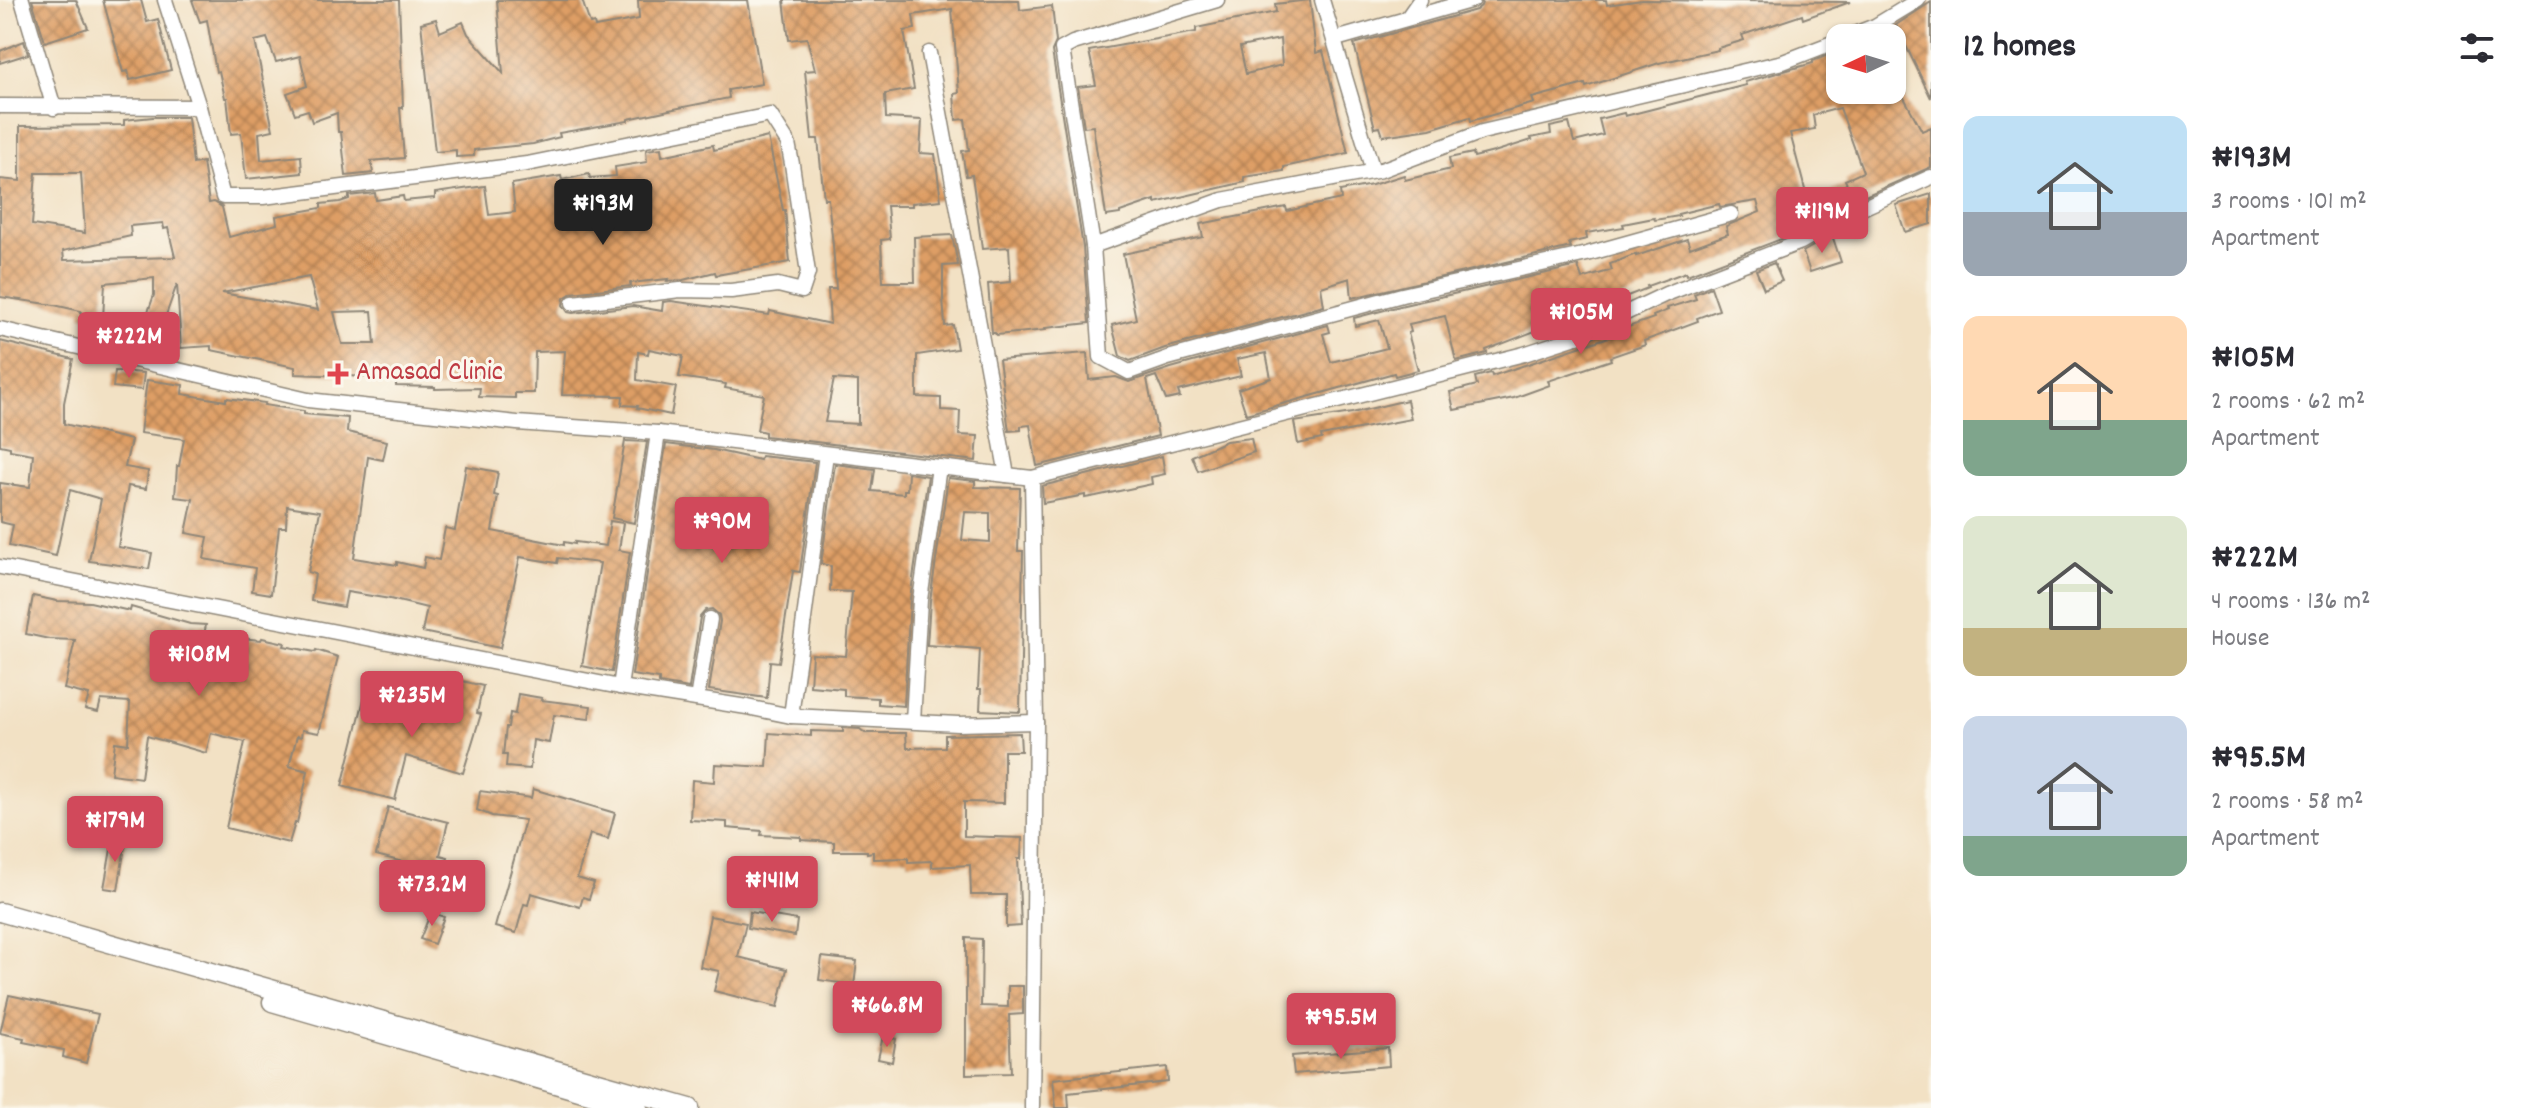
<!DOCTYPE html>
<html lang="en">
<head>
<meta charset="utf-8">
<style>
  body { margin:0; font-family:Dekko,sans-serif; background:#f2f2f3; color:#2b2b33; height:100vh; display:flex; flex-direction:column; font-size:30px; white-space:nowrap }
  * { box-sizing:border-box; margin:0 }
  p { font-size:26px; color:#7c7c81 }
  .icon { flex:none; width:44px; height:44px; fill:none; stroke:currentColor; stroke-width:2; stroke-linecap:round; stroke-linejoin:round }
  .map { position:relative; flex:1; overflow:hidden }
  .side { display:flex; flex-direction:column; background:#fff; width:600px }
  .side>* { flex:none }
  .needle { width:52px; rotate:266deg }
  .buttons { position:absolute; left:1826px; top:24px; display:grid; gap:16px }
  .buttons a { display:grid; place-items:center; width:80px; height:80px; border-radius:16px; background:#fff; box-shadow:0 2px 6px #0004; font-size:40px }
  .price { position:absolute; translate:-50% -68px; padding:0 18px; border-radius:8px; background:#d1495b; color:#fff; font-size:26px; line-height:52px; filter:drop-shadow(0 2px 4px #0008) }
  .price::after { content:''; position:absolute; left:50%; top:48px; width:24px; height:18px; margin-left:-12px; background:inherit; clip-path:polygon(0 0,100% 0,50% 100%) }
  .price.current { background:#222; color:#fff }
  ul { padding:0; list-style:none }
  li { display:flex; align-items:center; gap:24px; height:200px; padding:0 32px }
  li span { display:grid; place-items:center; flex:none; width:224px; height:160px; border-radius:16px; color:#555 }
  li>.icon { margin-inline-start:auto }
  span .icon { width:96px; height:96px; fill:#fffc; stroke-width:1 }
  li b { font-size:34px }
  h2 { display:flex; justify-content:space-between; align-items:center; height:96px; padding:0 32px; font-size:34px }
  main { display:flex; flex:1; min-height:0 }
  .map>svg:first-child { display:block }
  .building { fill:url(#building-cross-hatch); fill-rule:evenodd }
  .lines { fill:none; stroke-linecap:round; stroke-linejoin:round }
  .minor-casing { stroke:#8e8678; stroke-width:17 }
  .tertiary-casing { stroke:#8e8678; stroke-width:21 }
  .minor { stroke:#fff; stroke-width:14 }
  .tertiary { stroke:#fff; stroke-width:18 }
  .health-dot { fill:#e0444e; stroke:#fbf7ec; stroke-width:3 }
  .labels { text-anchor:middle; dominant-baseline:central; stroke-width:6; stroke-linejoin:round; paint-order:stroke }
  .health-label { font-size:28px; fill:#be3a42; stroke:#fbf7ec; text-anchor:start }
</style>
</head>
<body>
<main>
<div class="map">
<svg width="1931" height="1108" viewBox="0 0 1931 1108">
  <defs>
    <pattern id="building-cross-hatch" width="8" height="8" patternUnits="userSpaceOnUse" patternTransform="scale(2)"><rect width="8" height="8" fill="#de9e65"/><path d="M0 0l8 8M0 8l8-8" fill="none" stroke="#b48153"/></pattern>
  </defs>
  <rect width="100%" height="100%" fill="#fbf7ec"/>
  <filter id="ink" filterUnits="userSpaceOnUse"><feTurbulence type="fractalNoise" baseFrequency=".0125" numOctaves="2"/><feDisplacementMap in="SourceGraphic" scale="16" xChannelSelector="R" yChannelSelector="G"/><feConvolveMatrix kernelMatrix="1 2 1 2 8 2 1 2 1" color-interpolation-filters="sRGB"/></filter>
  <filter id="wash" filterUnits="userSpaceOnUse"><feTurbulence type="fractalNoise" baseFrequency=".006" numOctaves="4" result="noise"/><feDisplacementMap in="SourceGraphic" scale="32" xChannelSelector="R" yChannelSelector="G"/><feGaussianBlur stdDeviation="1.8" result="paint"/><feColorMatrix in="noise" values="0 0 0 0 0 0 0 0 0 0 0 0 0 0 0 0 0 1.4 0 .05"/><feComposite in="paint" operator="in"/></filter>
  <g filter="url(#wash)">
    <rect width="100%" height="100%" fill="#f2e1c4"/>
    <g id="blocks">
      <g class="building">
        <polygon points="32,0 76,0 88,28 45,42"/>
        <polygon points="103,0 141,0 147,22 158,19 171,70 130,80 128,71 123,72"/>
        <polygon points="192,0 399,0 403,108 400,108 404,158 371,161 373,173 346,176 341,132 338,132 337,113 312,122 308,110 295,114 287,93 307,86 300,56 276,62 267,38 255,41 273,130 259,133 261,160 301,156 302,173 246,179 241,133 231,134 227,98 225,98 219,71 216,72 207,20 200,22"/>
        <polygon points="497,0 582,0 590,24 594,23 595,27 639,19 638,0 748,0 762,84 728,90 729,98 669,110 628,119 628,121 559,133 560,137 533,144 474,150 474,156 456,157 456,150 435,152 421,23 436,19 440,32 463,22 468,34 503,73"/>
        <path d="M784,0H1019L1020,10L1052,6L1056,42L1052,51L1083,247L1089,323L1045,328L1046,330L996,335L995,333H992L988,284L1011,282L1009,247L982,249L972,175L966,176L962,151L969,150L965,119L956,120L954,94L959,93L952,9L913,15L915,29L904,31L914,89L885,94L886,118L922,120L920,153L935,154L941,200L912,203V206H887L890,239L881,240L883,282H915L914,237L952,235L958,265L943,266V298L945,326L953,325L957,349L917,355V397L941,398V410L960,411L959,435L978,436L976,461L765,436V432L757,430L764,395L725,388L726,384L679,377L683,356L649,349L648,354L638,352L637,380L676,387L671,415L637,408L638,406L622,405L623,396L562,395L565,351L535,352L534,393H515V398L479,397L480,388L435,389V387L396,386V378L295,374V367L211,350V346L181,348L177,284L159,335L142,329L154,295V278L105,283L103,318L81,316V311L54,305L0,297V179L20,181V126L124,125V120L153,117H188L193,164L203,162L209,203L214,202L222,207L229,237L277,224L276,216L321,208V204L340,202L349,199V196L375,193L376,200L403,196L404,201L435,198V193L485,186L489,215L515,212L512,184L561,176L562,180L589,174L590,178L616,176L615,167L647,162L646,150L661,148L662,156L713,145L714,150L768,137L783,210H785L790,262L716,275L715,272L683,280L667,281L668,279L630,283L631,286L572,293L564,298L563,305L568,312L573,313L633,306L662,311L663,302L671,301L769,315L770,311L830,324L828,289H836L833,245L828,199H824L818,139H812L805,71L815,70L807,38L789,40ZM36,173H81L85,233L32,225ZM163,223L164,229L168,228L175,257L64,260L63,251L131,236L130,226ZM309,277L318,310L222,293ZM372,311L375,344H342L334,312ZM834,379L858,381V424L825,422Z"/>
        <path d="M1310,0L1316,53L1323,51L1348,153L1284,167V171L1244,177L1245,182L1155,203V200L1120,212V214L1106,216L1093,126L1084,127L1078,87L1096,85L1089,51L1196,32V28L1276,12L1275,4ZM1280,39L1282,65L1246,74L1240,47Z"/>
        <polygon points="1483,0 1606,0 1607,5 1642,0 1850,2 1803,19 1802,15 1742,35 1744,40 1718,48 1718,50 1659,63 1586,87 1585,84 1532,98 1534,103 1471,121 1470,117 1430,129 1383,136 1380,127 1375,128 1354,44 1476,10 1481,6"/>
        <polygon points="1931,2 1931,98 1896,25"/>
        <polygon points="24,41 28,54 0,63 0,51"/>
        <path d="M1836,52L1840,68V90H1900L1922,131L1931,127V167L1847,204L1797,233L1687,275L1686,272L1647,286L1648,288L1617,300L1590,309L1592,314L1567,322L1566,319L1486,350L1487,353L1456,361L1445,316L1409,324L1411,332L1408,333L1418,370L1395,376L1394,373L1246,414L1238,389L1271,378L1266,353L1237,359L1241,376L1178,391L1180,397L1166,400L1156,376L1147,379L1158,436L1037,466L1030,425L1021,426V430L1009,431L999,360L1087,353L1089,380L1116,377L1129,382L1171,368L1328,325L1330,332L1323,334L1331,362L1387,348L1379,320L1355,326L1354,318L1404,305L1578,266L1582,279L1612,270L1610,264L1636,254V256L1687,239L1690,248L1728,234L1726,226L1760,212L1757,201L1720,207L1719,204L1678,214L1679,216L1655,220L1654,218L1623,224L1624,227L1586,233L1587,239L1569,243L1571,247L1352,298L1350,278L1321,287L1324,306L1165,348L1130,361L1120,356L1112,325L1136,319L1123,254L1203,237L1200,224L1286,207L1287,211L1341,199L1340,191L1372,185L1404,175L1405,180L1451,169L1449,158L1473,153L1474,157L1494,152L1532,140L1531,138L1551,134L1550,127L1569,123L1574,142L1603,135L1599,119L1624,113L1625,116L1746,85L1745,82L1813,63V61ZM1840,108L1863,172L1845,180L1847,184L1808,201L1790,133L1815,129L1813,115Z"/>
        <polygon points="1931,194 1931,224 1905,232 1896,205"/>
        <polygon points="1832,235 1841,262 1810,272 1803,252"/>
        <polygon points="1774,263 1782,281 1764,289 1756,270"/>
        <polygon points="1711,287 1719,310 1697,318 1698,321 1644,341 1645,345 1610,357 1611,360 1548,381 1550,385 1514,398 1454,410 1450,392 1477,385 1475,377 1491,373 1492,376 1615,335 1614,332 1654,318 1653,316 1668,310 1667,308 1696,299 1694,294"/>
        <polygon points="0,341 73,359 64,403 64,424 131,440 125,467 148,471 146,489 128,486 118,547 152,553 149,569 89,561 101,499 70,490 56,556 9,546 13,525 0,522 0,483 30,487 33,454 10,450 10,447 0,445"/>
        <polygon points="115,371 144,373 142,390 113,387"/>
        <polygon points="147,380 183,385 182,394 226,401 226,398 265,403 264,405 304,411 304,414 348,418 347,432 387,441 383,460 368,457 354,558 397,565 397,562 423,568 425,557 439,560 445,528 455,530 466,466 498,472 494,495 498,496 492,531 564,545 564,542 575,544 575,542 606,546 610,521 623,523 619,550 630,552 612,672 582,666 600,563 558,558 557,563 520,557 500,648 422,632 427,608 390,599 347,592 344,607 311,601 315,574 308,572 320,511 287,506 286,527 279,527 271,594 252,591 255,568 204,559 208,537 186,533 193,499 175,497 177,466 179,466 184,439 140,433"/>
        <polygon points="1407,400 1411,419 1321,436 1322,439 1298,444 1294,422 1352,413"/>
        <polygon points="1251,438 1254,452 1198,471 1192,456 1226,441"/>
        <polygon points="625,441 647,442 634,523 612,518"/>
        <polygon points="666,444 714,450 760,460 761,456 815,462 800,572 793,571 779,662 770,661 767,698 709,690 720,621 719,615 712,609 706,610 700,617 689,688 659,683 659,679 632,675"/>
        <polygon points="1162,456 1165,474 1151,477 1152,484 1096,496 1085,498 1085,495 1043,503 1042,486"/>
        <polygon points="835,464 875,469 872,491 904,494 904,490 907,490 908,473 928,476 910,599 904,706 878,704 878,698 844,696 844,689 810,686 812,654 846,656 852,592 830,591 831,566 821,564"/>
        <path d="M948,478L975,481V487L1020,488L1018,551H1023L1020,712L980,710L981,689H978L980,649L927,645L930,601ZM965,512L990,513V542L962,540Z"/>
        <polygon points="33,596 57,601 90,602 130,611 131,607 190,624 206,625 203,640 240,648 241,638 261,640 262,638 285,643 284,646 315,652 316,650 338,657 319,733 302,730 301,737 297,736 289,766 308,771 297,823 295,823 289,843 226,828 245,742 211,733 206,753 147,736 141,778 111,774 115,742 128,744 130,702 101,700 98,712 85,709 89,695 64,689 75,640 49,639 26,634"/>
        <polygon points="446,677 483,686 477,713 481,714 463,773 406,756 395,800 342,786 364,699 437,718"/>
        <polygon points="518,694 542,698 541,700 591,706 589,719 554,715 549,743 533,740 530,769 506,767 507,755 503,755 506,727 508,727 510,713 515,714"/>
        <polygon points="843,728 860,729 865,733 906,733 907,748 945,747 945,735 1020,733 1021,751 1004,751 1004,803 964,802 964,836 1022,838 1021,859 1018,859 1021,926 1006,927 1006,895 971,895 970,865 932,867 932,861 908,862 908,858 873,859 873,852 867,853 867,851 834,851 834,842 801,840 801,837 761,835 762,831 727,828 727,822 690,820 692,780 714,782 715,764 767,767 769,733 811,736 811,731 843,732"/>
        <polygon points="533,789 615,813 608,839 590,834 577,878 594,883 589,899 583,897 580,907 531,893 528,905 524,904 516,933 495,927 525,820 492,816 477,810 480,791 531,798"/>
        <polygon points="388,807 448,822 440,855 448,857 439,892 402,883 407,863 376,855"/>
        <polygon points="113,838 126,840 118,890 104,888"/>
        <polygon points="431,912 444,917 434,944 420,939"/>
        <polygon points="750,912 797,920 795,936 748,928"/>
        <polygon points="710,916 746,923 738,957 787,969 778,1007 714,991 719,971 700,967"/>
        <polygon points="966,938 982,939 981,1006 1008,1007 1008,986 1023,986 1023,1014 1009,1015 1011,1073 966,1074"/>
        <polygon points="822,957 857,961 852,1003 855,1004 853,1019 837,1017 840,983 819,980"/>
        <polygon points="9,995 98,1014 86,1063 63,1057 64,1050 23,1042 24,1038 0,1033"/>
        <polygon points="883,1036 896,1039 892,1062 878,1059"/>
        <polygon points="1388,1048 1389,1066 1294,1074 1292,1056"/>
        <polygon points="1167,1067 1168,1082 1068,1093 1069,1108 1056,1108 1053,1079"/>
      </g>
    </g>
  </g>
  <g filter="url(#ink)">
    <use href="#blocks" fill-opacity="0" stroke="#8e8678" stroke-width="2"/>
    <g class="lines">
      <g class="minor-casing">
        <g id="minor">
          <polyline points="22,0 54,108"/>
          <polyline points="165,0 199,107 223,197 263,197 527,164 770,115 788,143 792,164 808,273 802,291 778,285 731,291 680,290 573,303"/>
          <polyline points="1217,0 1073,43 1062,49 1093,246 1101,357 1129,372 1168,358 1402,295 1587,254 1731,214"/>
          <polyline points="1322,0 1373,171"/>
          <polyline points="1408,17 1420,0"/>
          <polyline points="1844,38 1875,26 1918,0"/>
          <polyline points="1336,39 1473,0"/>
          <polyline points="929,53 1007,475"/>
          <polyline points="0,106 199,107"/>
          <polyline points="1093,246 1222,200 1381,170 1482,132 1783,62 1840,40"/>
          <polyline points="0,329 308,400 517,423 658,433 939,467"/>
          <polyline points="123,358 133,324"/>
          <polyline points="0,567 620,687 747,707 791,716 958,724 1036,722"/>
          <polyline points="620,687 658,433"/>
          <polyline points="697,699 710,619"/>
          <polyline points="791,716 826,454"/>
          <polyline points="913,721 920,600 939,467 1032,478"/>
          <polyline points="1032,1108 1036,722 1032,478 1524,354 1573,338 1666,294 1801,242 1851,213 1931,177"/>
        </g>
      </g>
      <g class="tertiary-casing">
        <g id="tertiary">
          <polyline points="0,912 690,1108"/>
          <polyline points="272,1002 638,1108"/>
        </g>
      </g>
      <use href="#minor" class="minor"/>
      <use href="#tertiary" class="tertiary"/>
    </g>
  </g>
  <path class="health-dot" d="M334 362h8v8h8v8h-8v8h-8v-8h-8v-8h8z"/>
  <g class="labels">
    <g class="health-label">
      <text x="356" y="374">Amasad Clinic</text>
    </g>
  </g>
</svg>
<div class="buttons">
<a><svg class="needle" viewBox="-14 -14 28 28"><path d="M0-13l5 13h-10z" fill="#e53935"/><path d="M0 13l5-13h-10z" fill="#7c7c81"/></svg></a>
</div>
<b class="price current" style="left:603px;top:247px">₦193M</b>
<b class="price" style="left:1822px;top:255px">₦119M</b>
<b class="price" style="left:1581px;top:356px">₦105M</b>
<b class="price" style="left:129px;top:380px">₦222M</b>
<b class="price" style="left:722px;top:565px">₦90M</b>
<b class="price" style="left:199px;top:698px">₦108M</b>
<b class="price" style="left:412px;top:739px">₦235M</b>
<b class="price" style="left:115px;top:864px">₦179M</b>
<b class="price" style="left:772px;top:924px">₦141M</b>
<b class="price" style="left:432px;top:928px">₦73.2M</b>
<b class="price" style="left:887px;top:1049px">₦66.8M</b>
<b class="price" style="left:1341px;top:1061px">₦95.5M</b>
</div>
<section class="side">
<h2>12 homes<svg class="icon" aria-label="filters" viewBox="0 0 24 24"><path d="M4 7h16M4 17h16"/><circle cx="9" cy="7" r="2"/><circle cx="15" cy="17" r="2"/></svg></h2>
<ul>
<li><span style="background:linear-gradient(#bfe0f5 60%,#9aa5b1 0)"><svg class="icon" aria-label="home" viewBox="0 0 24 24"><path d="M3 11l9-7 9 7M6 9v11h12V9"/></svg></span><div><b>₦193M</b><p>3 rooms · 101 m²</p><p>Apartment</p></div></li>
<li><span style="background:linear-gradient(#ffd9b3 65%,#7fa58c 0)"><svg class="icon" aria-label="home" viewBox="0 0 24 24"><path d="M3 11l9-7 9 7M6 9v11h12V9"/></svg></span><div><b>₦105M</b><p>2 rooms · 62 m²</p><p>Apartment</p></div></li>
<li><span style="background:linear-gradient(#dfe7d0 70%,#c2b280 0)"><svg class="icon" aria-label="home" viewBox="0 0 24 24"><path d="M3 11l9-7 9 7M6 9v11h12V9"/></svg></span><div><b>₦222M</b><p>4 rooms · 136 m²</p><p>House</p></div></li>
<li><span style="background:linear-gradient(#c9d6e8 75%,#7fa58c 0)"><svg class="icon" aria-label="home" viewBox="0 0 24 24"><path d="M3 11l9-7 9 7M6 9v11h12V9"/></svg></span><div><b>₦95.5M</b><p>2 rooms · 58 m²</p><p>Apartment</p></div></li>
</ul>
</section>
</main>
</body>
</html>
